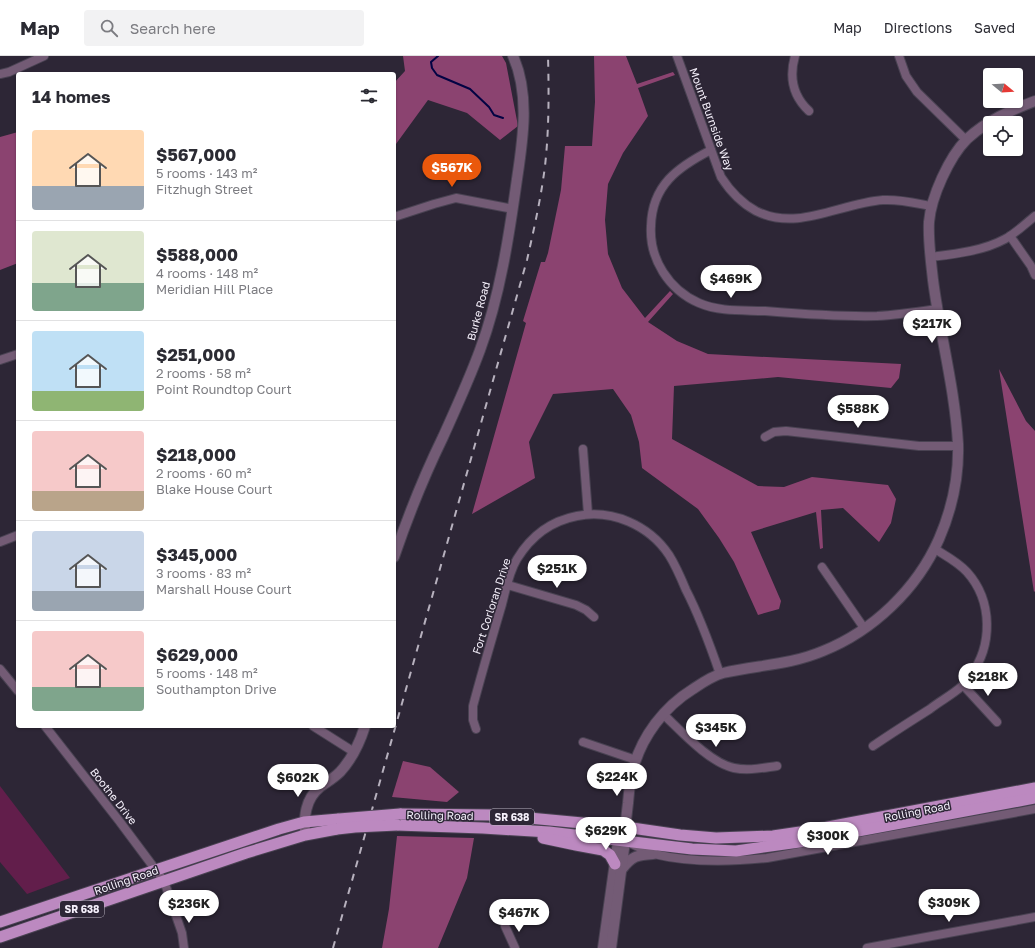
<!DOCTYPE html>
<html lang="en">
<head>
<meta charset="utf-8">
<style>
  body { margin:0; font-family:"Golos Text",sans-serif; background:#f2f2f3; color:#2b2b33; height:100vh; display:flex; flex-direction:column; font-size:15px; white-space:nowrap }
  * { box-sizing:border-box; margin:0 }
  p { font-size:13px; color:#7c7c81 }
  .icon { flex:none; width:22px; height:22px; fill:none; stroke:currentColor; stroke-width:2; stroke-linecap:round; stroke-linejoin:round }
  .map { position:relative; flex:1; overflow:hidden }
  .sheet { position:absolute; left:16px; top:16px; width:380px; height:656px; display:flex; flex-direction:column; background:#fff; border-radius:4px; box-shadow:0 1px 3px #0004 }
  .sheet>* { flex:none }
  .needle { width:26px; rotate:108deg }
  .controls { position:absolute; left:983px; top:12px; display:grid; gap:8px }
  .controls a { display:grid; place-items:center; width:40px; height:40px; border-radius:4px; background:#fff; box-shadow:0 1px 3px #0004; font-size:20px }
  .price { position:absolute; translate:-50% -34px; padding:0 9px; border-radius:14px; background:#fff; color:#222; font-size:13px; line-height:26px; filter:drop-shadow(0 1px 2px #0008) }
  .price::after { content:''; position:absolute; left:50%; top:24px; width:12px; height:9px; margin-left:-6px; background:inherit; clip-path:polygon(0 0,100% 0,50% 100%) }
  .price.selected { background:#ea580c; color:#fff }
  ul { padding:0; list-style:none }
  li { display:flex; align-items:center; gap:12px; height:100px; padding:0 16px }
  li+li { border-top:1px solid #e1e1e2 }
  li span { display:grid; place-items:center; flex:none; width:112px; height:80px; border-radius:4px; color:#555 }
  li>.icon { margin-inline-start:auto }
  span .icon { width:48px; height:48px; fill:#fffc; stroke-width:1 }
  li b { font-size:17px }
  h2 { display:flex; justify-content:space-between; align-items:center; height:48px; padding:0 16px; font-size:17px }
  header { display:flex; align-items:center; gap:24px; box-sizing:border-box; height:56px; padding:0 20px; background:#fff; border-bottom:1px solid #e1e1e2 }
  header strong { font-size:19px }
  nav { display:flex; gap:22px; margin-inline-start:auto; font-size:14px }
  .search { width:280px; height:36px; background:#f2f2f3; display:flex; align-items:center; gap:10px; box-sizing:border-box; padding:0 14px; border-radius:4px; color:#7c7c81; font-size:15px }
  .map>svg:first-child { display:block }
  .green { fill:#621e4b }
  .forest { fill:#8b4370 }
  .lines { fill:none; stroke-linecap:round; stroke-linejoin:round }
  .stream { stroke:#020343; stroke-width:2 }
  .minor-casing { stroke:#494252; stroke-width:10 }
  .tertiary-casing { stroke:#494252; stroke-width:12 }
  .primary-casing { stroke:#494252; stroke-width:13 }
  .minor { stroke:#735b75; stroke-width:8 }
  .tertiary { stroke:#735b75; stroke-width:10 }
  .primary { stroke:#bc89c0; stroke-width:11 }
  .rail { stroke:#b7b1be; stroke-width:2; stroke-dasharray:7 7; stroke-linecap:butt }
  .primary-bridge-casing { stroke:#494252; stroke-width:13; stroke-linecap:butt }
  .primary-bridge { stroke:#bc89c0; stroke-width:11 }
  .labels { text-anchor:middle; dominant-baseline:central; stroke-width:3; stroke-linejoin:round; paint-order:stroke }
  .shield { fill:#2d2636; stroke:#b9b3c0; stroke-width:1 }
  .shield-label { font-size:10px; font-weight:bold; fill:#f5f0fb }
  .street-label { font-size:11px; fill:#f5f0fb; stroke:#2d2636 }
</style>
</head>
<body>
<header>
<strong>Map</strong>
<div class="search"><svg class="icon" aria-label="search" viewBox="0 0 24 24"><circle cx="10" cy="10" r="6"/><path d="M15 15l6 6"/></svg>Search here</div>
<nav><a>Map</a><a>Directions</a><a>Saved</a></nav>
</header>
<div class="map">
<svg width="1035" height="892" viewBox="0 0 1035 892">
  <rect width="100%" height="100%" fill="#2d2636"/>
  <polygon class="green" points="0,730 70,822 27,838 0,806"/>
  <g class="forest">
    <polygon points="403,0 502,0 506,7 518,70 500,84 467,57 428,44 396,88 394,88 394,27 405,15"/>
    <polygon points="594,0 626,0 637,28 673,16 675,19 638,32 648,60 623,97 608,128 605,164 608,198 622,232 645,262 670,235 673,238 648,266 677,285 708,298 901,308 899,322 891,332 778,321 674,330 672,383 758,430 784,431 812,421 888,429 896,443 891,467 879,486 843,452 821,454 823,492 820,493 816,456 751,476 781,545 779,553 758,559 734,506 719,482 698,453 642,412 639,386 631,359 613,333 553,338 529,386 535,422 472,458 526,267 523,265 541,206 545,206 548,197 561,134 565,90 592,90 595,46"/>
    <polygon points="18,76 18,207 0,214 0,81"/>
    <polygon points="999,313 1026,365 1035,375 1035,535 1034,536"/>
    <polygon points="403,705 430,711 459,736 447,746 392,741"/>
    <polygon points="397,780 474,782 467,822 438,892 382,892 389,853"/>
  </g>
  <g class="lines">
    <polyline class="stream" points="438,0 431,6 432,12 437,19 470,33 489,51 494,59 503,62"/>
    <g class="minor-casing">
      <g id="minor">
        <path d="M677,0L721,121C730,135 741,147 756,155C798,176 840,147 883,144C900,143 915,147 931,150"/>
        <path d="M795,0C789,21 793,40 809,55"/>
        <polyline points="899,0 906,20 917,36 966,84"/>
        <polyline points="0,18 9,16 44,0"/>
        <path d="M711,94C678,111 652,129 651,170C649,203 669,234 699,247C720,256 743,254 765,255C802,258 840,261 877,260C897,259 917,256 937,253"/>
        <polyline points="394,161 434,148 456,142 513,153"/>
        <polyline points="1010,180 1031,210 1035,219"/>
        <path d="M931,201C955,198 983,195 1005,183C1016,177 1025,168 1035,160"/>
        <polyline points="0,304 18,298"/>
        <polyline points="765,381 774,376 786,375 919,390 958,390"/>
        <polyline points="583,393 588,458"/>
        <polyline points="0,486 18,479"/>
        <polyline points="822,511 864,572"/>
        <polyline points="508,529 576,549 586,554 594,561"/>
        <polyline points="0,613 18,635"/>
        <polyline points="963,629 997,666"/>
        <path d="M663,658C681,675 710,707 734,712C748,715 762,712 777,710"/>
        <polyline points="45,670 120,766 164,825 182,877 184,892"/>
        <polyline points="313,670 354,696"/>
        <path d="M476,673L473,664V650C482,616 492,582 502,548C506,533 509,516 517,503C531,480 551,465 577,460C612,453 649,469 669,499C676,510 681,522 686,534C700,561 710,589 720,618"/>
        <polyline points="583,686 636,704"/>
        <path d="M873,690C892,677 911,665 930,653C940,645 952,639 962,630C965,627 968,624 970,620C993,590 993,545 967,516C958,506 946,500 935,493"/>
        <path d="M632,788C639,791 646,796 654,798C691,807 729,806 767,802L1035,753"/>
        <polyline points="505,870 515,892"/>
        <polyline points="867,892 1035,861"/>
      </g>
    </g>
    <g class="tertiary-casing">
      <g id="tertiary">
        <path d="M394,501C408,460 424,420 443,381C456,352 469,324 480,294C500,240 509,180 517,123C523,83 530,38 513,0"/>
        <path d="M305,779C304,761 305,743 320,731C327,726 334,722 340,716C352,703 360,686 365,670"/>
        <path d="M622,813C632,800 637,799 653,798"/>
        <polyline points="603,892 618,785 621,778"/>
        <path d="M611,892L625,785C625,772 626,760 628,747C629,735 630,724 633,713C642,680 664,651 693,633C702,627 712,620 723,617C757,609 790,609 823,595C873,575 917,533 939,483C952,453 959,420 958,388C955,333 940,279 933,224C931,205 928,185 929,166C931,141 949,101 967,83C986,65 1011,54 1035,45"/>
      </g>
    </g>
    <g class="primary-casing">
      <g id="primary">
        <polyline points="400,758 494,759 529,762 625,771 680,779 716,782 773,780 807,775 1035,732"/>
        <polyline points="397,769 483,772 549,776 692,793 736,795 799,786 1035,742"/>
        <polyline points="543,782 576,789 603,794 610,799 615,808"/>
        <polyline points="0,866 279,773 304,766 339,763"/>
        <polyline points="0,881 246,797 305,779 337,773"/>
      </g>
    </g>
    <use href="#minor" class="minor"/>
    <use href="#tertiary" class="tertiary"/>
    <use href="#primary" class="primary"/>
    <path class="rail" d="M333,892L527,204C534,173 541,142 545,110C549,74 549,37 548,0"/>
    <g class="primary-bridge-casing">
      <g id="primary-bridge">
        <polyline points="339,763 400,758"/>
        <polyline points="337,773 355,771 397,769"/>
      </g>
    </g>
    <use href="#primary-bridge" class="primary-bridge"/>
  </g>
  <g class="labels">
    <g class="shield">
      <rect x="490" y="753" width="44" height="16" rx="3"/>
      <rect x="60" y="845" width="44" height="16" rx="3"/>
    </g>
    <g class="shield-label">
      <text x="512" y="761">SR 638</text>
      <text x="82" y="853">SR 638</text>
    </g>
    <g class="street-label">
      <text transform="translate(712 63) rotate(70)">Mount Burnside Way</text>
      <text transform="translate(478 255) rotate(-75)">Burke Road</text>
      <text transform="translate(491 550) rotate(-72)">Fort Corloran Drive</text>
      <text transform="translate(114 740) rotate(52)">Boothe Drive</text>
      <text transform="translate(917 755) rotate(-11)">Rolling Road</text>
      <text transform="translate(440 759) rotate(1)">Rolling Road</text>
      <text transform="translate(126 824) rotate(-19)">Rolling Road</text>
    </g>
  </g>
</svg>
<div class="controls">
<a><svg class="needle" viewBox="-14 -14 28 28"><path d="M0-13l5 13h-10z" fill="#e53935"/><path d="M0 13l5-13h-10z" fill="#7c7c81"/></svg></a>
<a><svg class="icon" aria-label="locate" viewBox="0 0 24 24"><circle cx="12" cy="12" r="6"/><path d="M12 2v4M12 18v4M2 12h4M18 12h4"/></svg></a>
</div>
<b class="price selected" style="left:452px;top:132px">$567K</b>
<b class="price" style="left:731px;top:243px">$469K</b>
<b class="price" style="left:932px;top:288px">$217K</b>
<b class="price" style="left:858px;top:373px">$588K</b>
<b class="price" style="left:557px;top:533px">$251K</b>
<b class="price" style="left:988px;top:641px">$218K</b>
<b class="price" style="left:716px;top:692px">$345K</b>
<b class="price" style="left:617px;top:741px">$224K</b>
<b class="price" style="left:298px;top:742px">$602K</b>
<b class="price" style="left:606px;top:795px">$629K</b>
<b class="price" style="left:828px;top:800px">$300K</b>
<b class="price" style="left:949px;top:867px">$309K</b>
<b class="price" style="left:189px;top:868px">$236K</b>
<b class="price" style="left:519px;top:877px">$467K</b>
<section class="sheet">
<h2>14 homes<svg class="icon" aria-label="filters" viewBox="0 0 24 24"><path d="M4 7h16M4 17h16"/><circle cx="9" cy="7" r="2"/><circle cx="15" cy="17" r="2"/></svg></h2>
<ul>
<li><span style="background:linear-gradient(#ffd9b3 70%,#9aa5b1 0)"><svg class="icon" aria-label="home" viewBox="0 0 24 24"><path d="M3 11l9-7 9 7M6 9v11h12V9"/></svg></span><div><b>$567,000</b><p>5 rooms · 143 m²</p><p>Fitzhugh Street</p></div></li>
<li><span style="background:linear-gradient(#dfe7d0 65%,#7fa58c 0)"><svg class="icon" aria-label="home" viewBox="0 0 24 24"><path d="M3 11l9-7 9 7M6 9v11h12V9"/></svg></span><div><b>$588,000</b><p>4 rooms · 148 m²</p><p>Meridian Hill Place</p></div></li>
<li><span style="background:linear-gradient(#bfe0f5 75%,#8fb573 0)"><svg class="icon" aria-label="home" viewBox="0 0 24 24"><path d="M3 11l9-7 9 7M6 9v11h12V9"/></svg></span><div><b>$251,000</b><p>2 rooms · 58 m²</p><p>Point Roundtop Court</p></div></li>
<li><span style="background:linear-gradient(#f6c9c9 75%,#b9a48a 0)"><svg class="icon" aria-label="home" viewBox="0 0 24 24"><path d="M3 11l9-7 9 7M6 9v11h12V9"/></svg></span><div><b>$218,000</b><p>2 rooms · 60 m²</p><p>Blake House Court</p></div></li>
<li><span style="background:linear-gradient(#c9d6e8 75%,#9aa5b1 0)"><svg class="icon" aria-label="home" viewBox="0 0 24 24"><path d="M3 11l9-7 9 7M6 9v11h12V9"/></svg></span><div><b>$345,000</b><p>3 rooms · 83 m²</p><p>Marshall House Court</p></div></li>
<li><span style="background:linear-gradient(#f6c9c9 70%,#7fa58c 0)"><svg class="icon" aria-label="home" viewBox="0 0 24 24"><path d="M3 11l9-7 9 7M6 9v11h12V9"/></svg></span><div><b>$629,000</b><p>5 rooms · 148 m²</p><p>Southampton Drive</p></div></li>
</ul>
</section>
</div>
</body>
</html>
